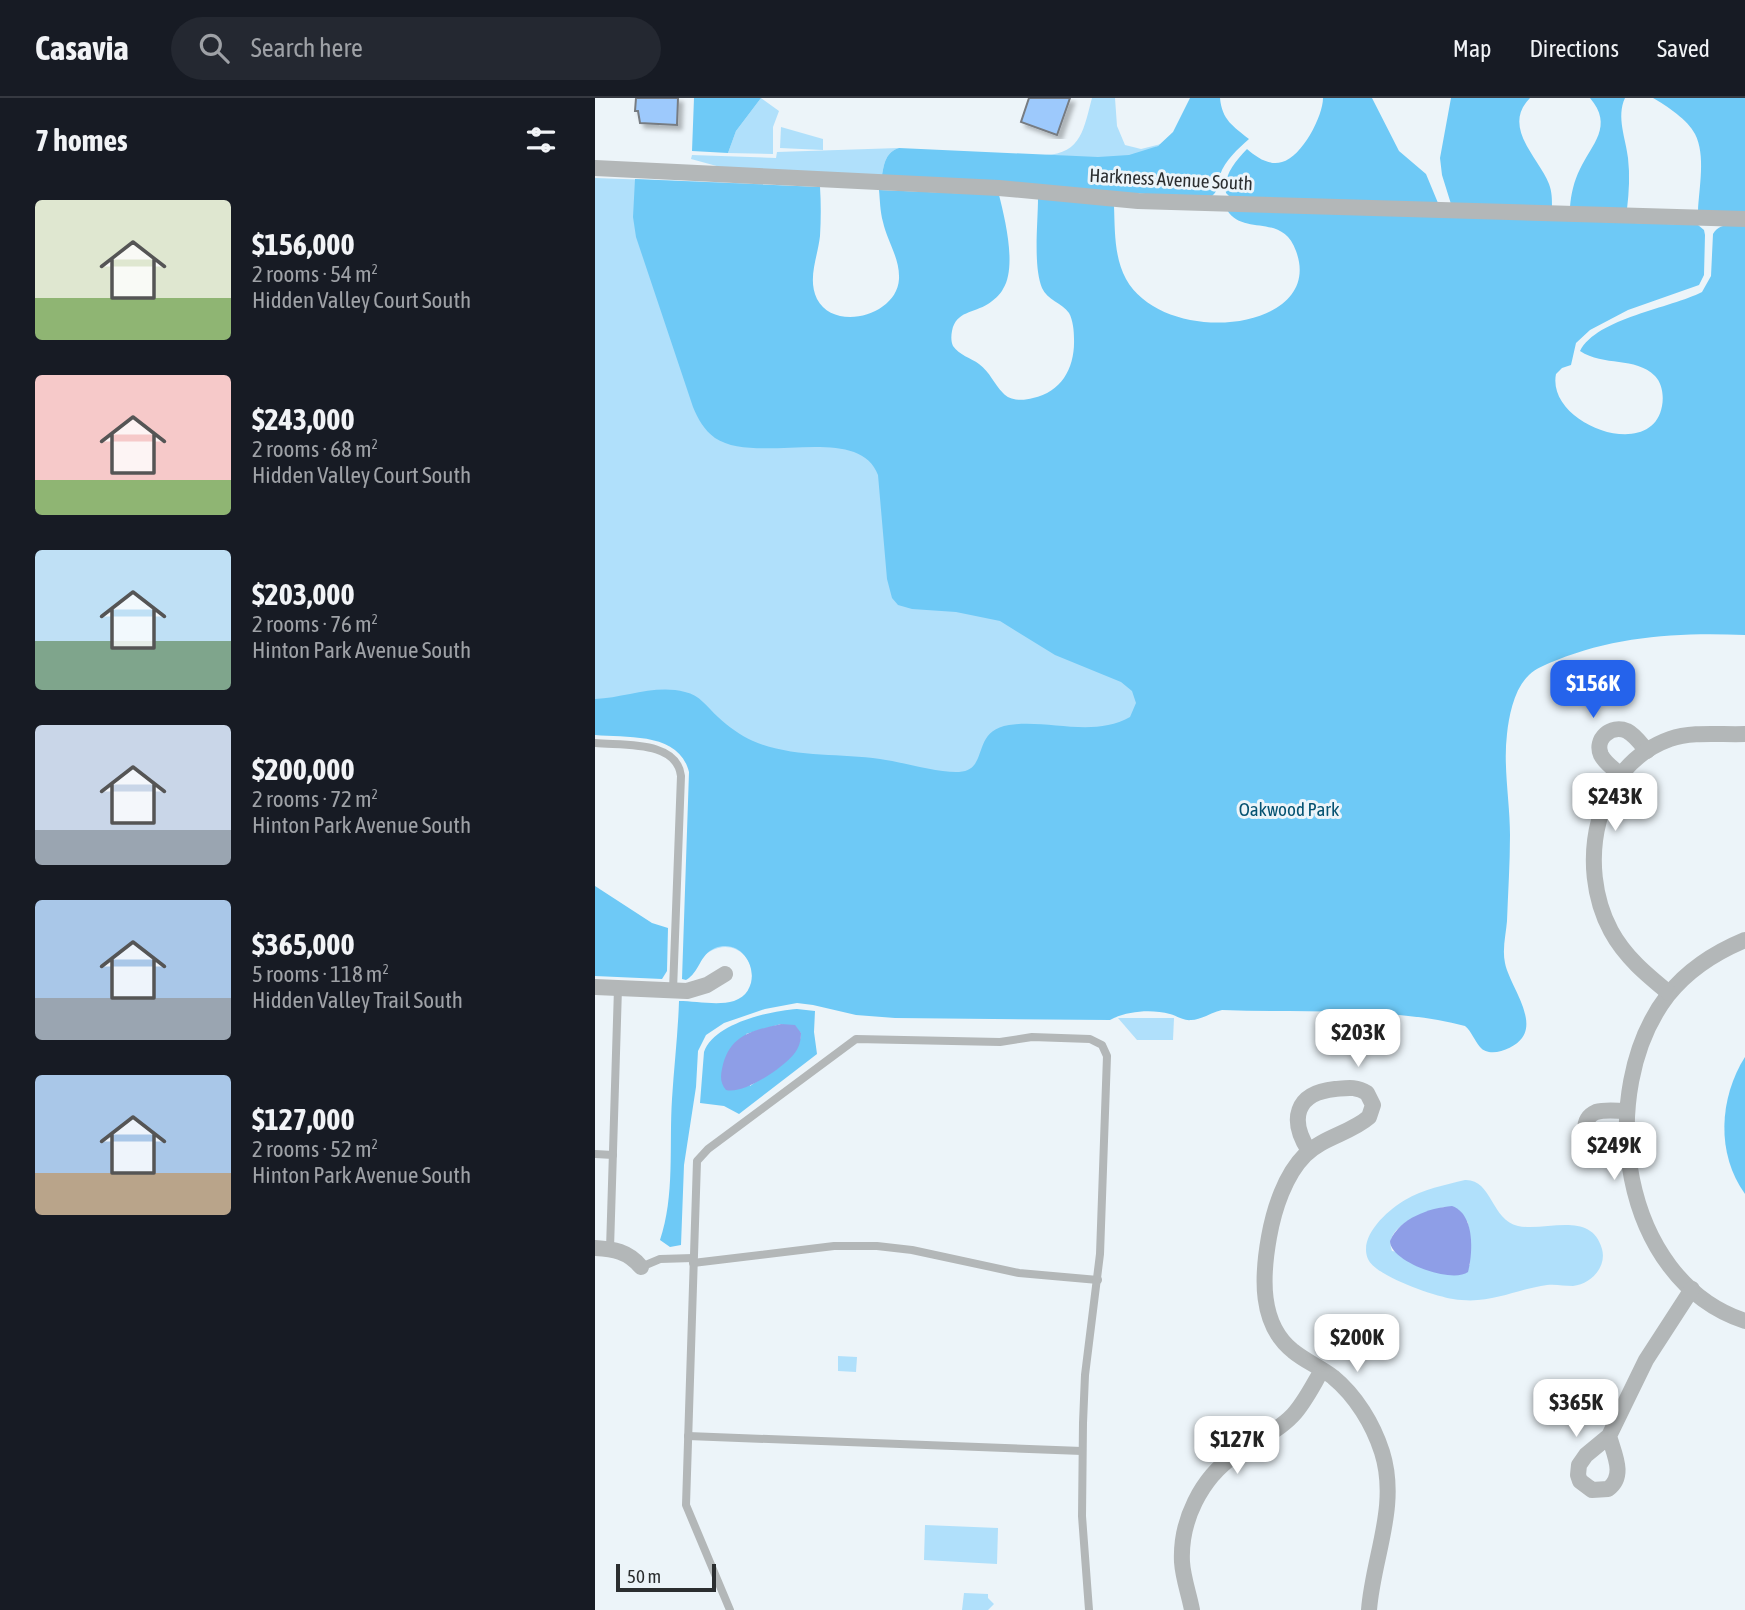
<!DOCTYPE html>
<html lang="en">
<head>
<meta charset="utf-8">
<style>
  body { margin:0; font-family:"Asap Condensed",sans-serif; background:#242831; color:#f1f3f6; height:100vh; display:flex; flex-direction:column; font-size:26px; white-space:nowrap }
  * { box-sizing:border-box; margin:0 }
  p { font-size:23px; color:#9ea1a6 }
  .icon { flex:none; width:38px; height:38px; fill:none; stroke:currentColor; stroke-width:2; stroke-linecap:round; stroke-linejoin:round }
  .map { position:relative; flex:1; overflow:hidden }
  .side { display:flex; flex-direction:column; background:#171b24; width:595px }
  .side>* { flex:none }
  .scale { position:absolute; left:21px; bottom:18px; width:100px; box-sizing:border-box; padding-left:7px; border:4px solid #2b2e30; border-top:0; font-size:19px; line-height:24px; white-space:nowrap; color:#2b2e30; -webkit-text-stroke:5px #ecf4f9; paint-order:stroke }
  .price { position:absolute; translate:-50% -60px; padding:0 16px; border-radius:14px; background:#fff; color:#222; font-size:23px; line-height:46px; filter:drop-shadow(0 2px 4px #0008) }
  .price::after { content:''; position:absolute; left:50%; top:42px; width:21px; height:16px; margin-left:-10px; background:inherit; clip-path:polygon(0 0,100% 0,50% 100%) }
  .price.current { background:#2563eb; color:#fff }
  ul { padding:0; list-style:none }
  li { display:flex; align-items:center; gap:21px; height:175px; padding:0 35px }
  li span { display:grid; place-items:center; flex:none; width:196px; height:140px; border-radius:7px; color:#555 }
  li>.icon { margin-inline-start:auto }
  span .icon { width:84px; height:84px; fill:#fffc; stroke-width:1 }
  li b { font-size:30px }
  h2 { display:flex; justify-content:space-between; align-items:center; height:84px; padding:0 35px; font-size:30px }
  header { display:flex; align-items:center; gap:42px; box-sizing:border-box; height:98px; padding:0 35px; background:#171b24; border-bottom:2px solid #363941 }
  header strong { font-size:33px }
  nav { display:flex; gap:38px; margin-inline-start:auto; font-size:24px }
  .search { width:490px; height:63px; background:#242831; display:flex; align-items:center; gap:18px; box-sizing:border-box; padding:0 24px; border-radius:38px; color:#9ea1a6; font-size:26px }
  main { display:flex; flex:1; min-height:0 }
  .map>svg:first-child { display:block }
  .green { fill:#b0e0fb; fill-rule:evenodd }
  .forest { fill:#6ec9f6; fill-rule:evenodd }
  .water { fill:#8e9ee7 }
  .building { fill:#9dc9fc; stroke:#777c82; stroke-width:2; filter:url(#shadow) }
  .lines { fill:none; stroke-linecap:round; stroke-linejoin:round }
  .lane { stroke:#b3b7b8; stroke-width:8 }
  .street { stroke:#b3b7b8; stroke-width:16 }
  .labels { text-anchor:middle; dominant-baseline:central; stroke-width:6; stroke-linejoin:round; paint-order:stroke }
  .street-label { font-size:19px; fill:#2b2e30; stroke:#ecf4f9 }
  .park-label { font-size:19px; fill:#055271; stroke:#ecf4f9 }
</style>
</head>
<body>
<header>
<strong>Casavia</strong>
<div class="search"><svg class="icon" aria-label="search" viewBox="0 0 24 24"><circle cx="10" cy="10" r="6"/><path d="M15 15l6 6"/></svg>Search here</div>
<nav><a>Map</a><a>Directions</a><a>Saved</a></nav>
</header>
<main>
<section class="side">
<h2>7 homes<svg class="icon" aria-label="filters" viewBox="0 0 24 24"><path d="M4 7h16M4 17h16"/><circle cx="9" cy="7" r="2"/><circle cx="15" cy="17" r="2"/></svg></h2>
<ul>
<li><span style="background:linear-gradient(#dfe7d0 70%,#8fb573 0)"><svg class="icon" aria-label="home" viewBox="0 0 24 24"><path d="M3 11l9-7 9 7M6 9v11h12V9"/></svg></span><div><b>$156,000</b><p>2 rooms · 54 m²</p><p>Hidden Valley Court South</p></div></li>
<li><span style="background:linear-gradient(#f6c9c9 75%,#8fb573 0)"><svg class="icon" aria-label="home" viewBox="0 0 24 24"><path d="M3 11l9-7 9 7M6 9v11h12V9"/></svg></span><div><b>$243,000</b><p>2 rooms · 68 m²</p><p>Hidden Valley Court South</p></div></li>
<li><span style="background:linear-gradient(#bfe0f5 65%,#7fa58c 0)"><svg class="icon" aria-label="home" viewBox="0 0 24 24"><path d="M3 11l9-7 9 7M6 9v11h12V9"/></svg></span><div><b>$203,000</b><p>2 rooms · 76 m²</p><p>Hinton Park Avenue South</p></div></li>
<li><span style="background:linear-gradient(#c9d6e8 75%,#9aa5b1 0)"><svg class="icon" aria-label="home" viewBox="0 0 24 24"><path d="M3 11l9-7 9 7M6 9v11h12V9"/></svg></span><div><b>$200,000</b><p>2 rooms · 72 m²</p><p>Hinton Park Avenue South</p></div></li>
<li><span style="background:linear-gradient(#a9c7e8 70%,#9aa5b1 0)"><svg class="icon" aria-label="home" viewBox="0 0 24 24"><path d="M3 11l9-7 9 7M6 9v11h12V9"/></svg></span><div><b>$365,000</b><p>5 rooms · 118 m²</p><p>Hidden Valley Trail South</p></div></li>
<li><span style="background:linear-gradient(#a9c7e8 70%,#b9a48a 0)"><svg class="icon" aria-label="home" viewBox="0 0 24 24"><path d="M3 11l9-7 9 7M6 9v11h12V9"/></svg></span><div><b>$127,000</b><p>2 rooms · 52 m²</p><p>Hinton Park Avenue South</p></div></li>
</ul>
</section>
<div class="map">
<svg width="1150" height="1512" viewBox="0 0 1150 1512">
  <defs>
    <filter id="shadow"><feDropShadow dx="4.5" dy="4.5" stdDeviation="2" flood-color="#0004"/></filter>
  </defs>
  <rect width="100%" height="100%" fill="#ecf4f9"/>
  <g class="green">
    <polygon points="166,0 184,13 178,29 178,56 133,55 141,33"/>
    <path d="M497,0H520L522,28L530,47L546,51L566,46C533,67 487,58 450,57C487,56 489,29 497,0Z"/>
    <polygon points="186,29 228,41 228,52 185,50"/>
    <path d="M304,50C291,54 289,65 287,78L129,70L96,61L97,57L181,60L182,54Z"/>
    <path d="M0,80L168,86L161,310L906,517L153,892C167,866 141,837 114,854C104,860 102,873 94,880L99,613L0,609Z"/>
    <polygon points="523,920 579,920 578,942 542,942"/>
    <path d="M870,1082C897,1081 896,1122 923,1128C951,1134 996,1112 1007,1151C1012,1169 996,1186 978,1188C969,1188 961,1186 952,1187C917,1192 896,1207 858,1201C839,1198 780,1178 773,1161C763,1138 793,1112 810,1102C828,1091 850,1087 870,1082ZM849,1109L873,1124L875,1167L797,1153C787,1128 831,1114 849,1109Z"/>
    <polygon points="243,1258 262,1259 261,1274 243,1273"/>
    <polygon points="330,1427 403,1430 402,1466 329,1462"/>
    <polygon points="369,1495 393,1496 393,1500 399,1506 393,1512 367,1512"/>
  </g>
  <g class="forest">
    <polygon points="99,0 166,0 141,33 133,55 97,53"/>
    <path d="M595,0H625C627,22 638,28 654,41C643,51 630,62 625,77C623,86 624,92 617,98L551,96L287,78C289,65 291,54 304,50L503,59L534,57L563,48L578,34Z"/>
    <path d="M728,0H777L804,53L831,76L843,105L635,99L631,95C628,77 640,64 652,51C661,59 674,68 687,64C707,59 728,18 728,0Z"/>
    <path d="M856,0H935C906,29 944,60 954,86C957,94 957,101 957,109L856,106L847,77L845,60Z"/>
    <path d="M995,0H1030C1021,19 1031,41 1033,60C1035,77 1034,94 1032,111L975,109C976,96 979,83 985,71C997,46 1019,28 995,0Z"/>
    <path d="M1058,0H1150V114L1103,113C1104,90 1111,57 1100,36C1093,22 1072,8 1058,0Z"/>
    <path d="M40,81L225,89C226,105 226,121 225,138C223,158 212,181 222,201C239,234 302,218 304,181C305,160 292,143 288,124C285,113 285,102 284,92L404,97C410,121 422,169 408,191C405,197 399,202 393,206C379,215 361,213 357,233C356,238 356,244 358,248C364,257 376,260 384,266C395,274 399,286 408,295C415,303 428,303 438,300C467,294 480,269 479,241C479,233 478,222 474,215C467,205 452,202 447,190C438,168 443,125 443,100L519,108C520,132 519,159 531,181C570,251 731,233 701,153C687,114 649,139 632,112L1103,127L1109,132L1110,137L1109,177L1104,187L1033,212L995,232L981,245L976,267L967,270L961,276C951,326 1057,365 1067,308C1069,298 1067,285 1060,278C1040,258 1009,269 985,253C1002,220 1076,210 1107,194L1116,178L1118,136C1125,124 1138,128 1150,128V537C1087,534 1020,538 962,562C952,566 941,570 934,577C919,591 914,618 912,636C908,669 915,704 915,737C915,766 913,794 912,823C911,836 907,851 910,865C914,886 942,920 927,940C920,950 895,961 885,949C879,942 877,934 870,928C793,908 706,915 627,912C617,914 606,922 596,922C589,923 582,918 575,916C556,911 532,913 515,922L300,920L261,917L218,907L202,905L170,911L129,925L111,937L103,953L101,989L89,1067L86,1147L75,1149L65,1142C80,1098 74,1047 77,1001C79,968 83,936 84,903C100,903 123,908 139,903C173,891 154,837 120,850C104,857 105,874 91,882L87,881L94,674C84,634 33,640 0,637V601C30,600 60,586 90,594C105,597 112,609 123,619C134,629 145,637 158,643C197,660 244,655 285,661C307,664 343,675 364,674C395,672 375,633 414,627C453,621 498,640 535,619L541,605L537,593L526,584L460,557L405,523L361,514L317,511L303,507L297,500L292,481L283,377C263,324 162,368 120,340C109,332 103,321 98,309L41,139L38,119Z"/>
    <polygon points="0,788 57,825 73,830 72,873 67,881 0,878"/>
    <path d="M202,911L220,913L219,934L222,956L144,1016L129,1008L105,1005L109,954C119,925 175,913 202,911ZM186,926L206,935C205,961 174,975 155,988L151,936Z"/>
    <path d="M1150,959V1096C1121,1056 1124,1000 1150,959Z"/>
  </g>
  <g class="water">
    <path d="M186,926L200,927L206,935C206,943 204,950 199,956C188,970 148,997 131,992C126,986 125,980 127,971C134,937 156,933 186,926Z"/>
    <path d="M857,1108C880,1116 878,1155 873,1174C857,1186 795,1164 795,1143C805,1120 834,1110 857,1108Z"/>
  </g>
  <g class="building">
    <polygon points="41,0 83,0 82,27 45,25 43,13 40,13"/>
    <polygon points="434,0 475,0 462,37 426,24"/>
  </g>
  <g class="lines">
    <g class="lane">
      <path d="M0,645C28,648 82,642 86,678L78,892"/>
      <polyline points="0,1056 18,1057"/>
      <polyline points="15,1151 23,890"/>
      <polyline points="98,1165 239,1148 282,1148 317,1152 424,1175 503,1182"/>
      <polyline points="46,1169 65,1161 98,1160"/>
      <polyline points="93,1338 487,1353"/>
      <polyline points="135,1512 91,1407 102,1063 113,1051 261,941 405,944 437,939 495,941 507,947 512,958 505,1156 490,1277 488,1325 487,1418 494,1512"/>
    </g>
    <g class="street">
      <polyline points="0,70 404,90 543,103 1150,121"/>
      <path d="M1026,677C1020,672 1010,665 1006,657C999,641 1016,626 1032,633C1040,637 1046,646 1052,653"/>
      <path d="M1150,842C1121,854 1093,872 1073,897C999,993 1025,1182 1150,1223"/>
      <polyline points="0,889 92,893 112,887 130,876"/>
      <path d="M1074,895C1052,877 1030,859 1016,833C981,768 999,668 1075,641C1098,633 1126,637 1150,636"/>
      <path d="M1032,1013C1022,1013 1011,1011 1001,1014C985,1021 989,1039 1001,1048H1032"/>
      <path d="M714,1053C694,1022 700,995 740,991C752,990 761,988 772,995L778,1007L774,1019C756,1035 728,1039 710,1057C690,1077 679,1111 674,1139C667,1178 664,1226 698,1253C710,1263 725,1269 738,1279C761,1298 778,1326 787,1354C804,1408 778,1459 774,1512"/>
      <path d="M0,1150C18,1151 33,1153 46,1169"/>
      <path d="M1014,1338C1019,1356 1031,1378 1013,1391L997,1392L985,1383L983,1377L984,1367L991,1357L1014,1338L1051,1262L1097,1191"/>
      <path d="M597,1512C594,1496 588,1480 587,1464C585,1423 606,1380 640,1357C659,1344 682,1334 698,1317C710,1304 718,1287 727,1272"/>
    </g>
  </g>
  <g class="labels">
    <g class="street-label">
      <text transform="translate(576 81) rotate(3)">Harkness Avenue South</text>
    </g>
    <g class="park-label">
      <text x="694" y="711">Oakwood Park</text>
    </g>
  </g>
</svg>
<div class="scale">50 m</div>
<b class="price current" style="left:998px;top:622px">$156K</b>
<b class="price" style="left:1020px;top:735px">$243K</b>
<b class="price" style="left:763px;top:971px">$203K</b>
<b class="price" style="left:1019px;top:1084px">$249K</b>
<b class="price" style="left:762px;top:1276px">$200K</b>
<b class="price" style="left:981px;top:1341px">$365K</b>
<b class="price" style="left:642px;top:1378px">$127K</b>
</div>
</main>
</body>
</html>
